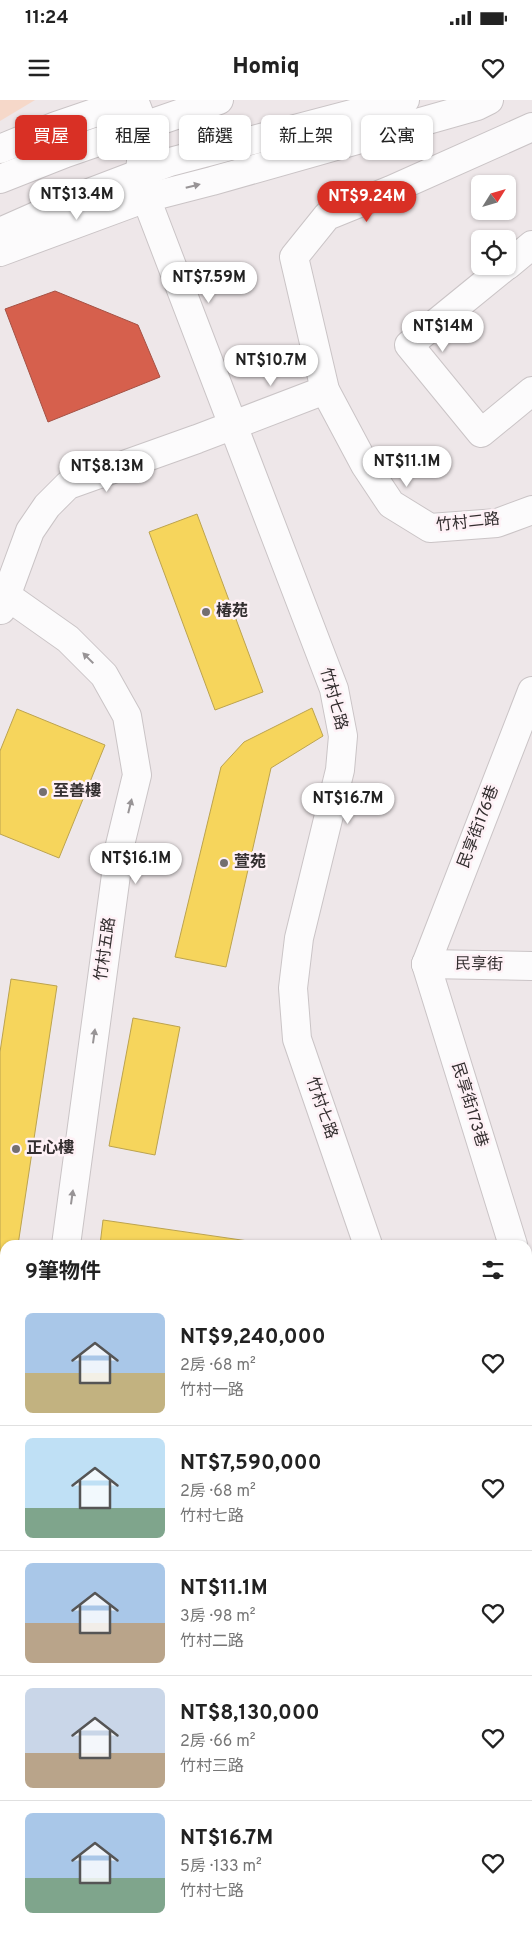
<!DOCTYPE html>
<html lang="zh-TW">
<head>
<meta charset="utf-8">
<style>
  body { margin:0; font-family:Overpass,"Noto Sans TC",sans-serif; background:#f6f6f6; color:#222; height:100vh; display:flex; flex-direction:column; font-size:19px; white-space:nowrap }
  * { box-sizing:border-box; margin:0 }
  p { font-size:16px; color:#767676 }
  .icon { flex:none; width:28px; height:28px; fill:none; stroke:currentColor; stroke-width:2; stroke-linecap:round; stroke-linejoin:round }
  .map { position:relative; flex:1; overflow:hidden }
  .sheet { position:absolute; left:0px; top:1140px; width:532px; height:695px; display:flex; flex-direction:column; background:#fff; border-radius:15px 15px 0 0; box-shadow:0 1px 4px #0004 }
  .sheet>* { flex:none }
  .guide { position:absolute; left:15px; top:15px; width:502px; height:45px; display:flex; gap:10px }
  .needle { width:32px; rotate:53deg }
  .buttons { position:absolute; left:471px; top:75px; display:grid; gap:10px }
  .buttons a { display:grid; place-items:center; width:45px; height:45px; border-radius:8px; background:#fff; box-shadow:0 1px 4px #0004; font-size:25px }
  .price { position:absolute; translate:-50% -42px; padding:0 11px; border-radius:18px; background:#fff; color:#222; font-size:16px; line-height:32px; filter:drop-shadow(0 1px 2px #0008) }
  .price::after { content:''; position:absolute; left:50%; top:30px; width:15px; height:11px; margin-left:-8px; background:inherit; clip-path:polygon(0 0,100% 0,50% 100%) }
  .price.on { background:#d93025; color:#fff }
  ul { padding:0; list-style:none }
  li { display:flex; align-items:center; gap:15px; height:125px; padding:0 25px }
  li+li { border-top:1px solid #e0e0e0 }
  li span { display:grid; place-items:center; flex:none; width:140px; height:100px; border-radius:8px; color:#555 }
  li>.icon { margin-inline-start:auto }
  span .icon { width:60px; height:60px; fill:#fffc; stroke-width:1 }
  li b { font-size:21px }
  h2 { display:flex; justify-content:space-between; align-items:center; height:60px; padding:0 25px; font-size:21px }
  .tag { padding:0 18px; border-radius:8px; background:#fff; box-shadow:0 1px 4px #0004; font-size:18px; line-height:45px }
  .tag.on { background:#d93025; color:#fff }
  .status { display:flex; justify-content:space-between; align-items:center; height:35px; padding:0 25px; background:#fff; direction:ltr }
  .status svg { height:14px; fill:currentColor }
  header { display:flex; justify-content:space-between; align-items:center; height:65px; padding:0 25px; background:#fff; font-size:22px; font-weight:800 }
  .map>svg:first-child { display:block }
  .green { fill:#f6d8c9 }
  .water { fill:#d2c1f4 }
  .homes { fill:#f6d55c; stroke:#bca34e }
  .shops { fill:#d6604d; stroke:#a55144 }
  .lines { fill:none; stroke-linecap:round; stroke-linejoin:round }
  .minor-casing { stroke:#cac4c6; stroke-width:30 }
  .minor { stroke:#fcfbfc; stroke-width:28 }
  .oneway { fill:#989496 }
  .poi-dot { fill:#746f70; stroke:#fef1f6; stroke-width:2 }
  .labels { text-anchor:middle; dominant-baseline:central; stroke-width:5; stroke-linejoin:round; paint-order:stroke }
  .street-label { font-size:16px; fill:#332e2f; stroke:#fef1f6 }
  .poi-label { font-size:16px; font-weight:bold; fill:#332e2f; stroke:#fef1f6; text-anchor:start }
</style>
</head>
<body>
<div class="status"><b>11:24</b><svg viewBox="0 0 49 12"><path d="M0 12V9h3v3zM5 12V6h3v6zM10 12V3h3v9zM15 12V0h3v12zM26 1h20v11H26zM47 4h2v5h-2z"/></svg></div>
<header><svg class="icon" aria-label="menu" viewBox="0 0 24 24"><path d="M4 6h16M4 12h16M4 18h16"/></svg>Homiq<svg class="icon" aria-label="heart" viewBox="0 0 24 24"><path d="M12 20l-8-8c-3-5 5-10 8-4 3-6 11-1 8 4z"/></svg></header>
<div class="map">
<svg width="532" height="1835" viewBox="0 0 532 1835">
  <rect width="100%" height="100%" fill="#eee7e9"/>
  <g class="green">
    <polygon points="0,0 35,0 0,21"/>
    <polygon points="532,1576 532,1835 458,1835 461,1830 528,1830 528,1577"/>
    <polygon points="0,1738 5,1745 5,1830 69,1830 72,1835 0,1835"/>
  </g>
  <polygon class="water" points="157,1830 261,1830 254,1835 160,1835"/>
  <g class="homes">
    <polygon points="197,414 263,592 215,610 149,432"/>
    <polygon points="312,608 323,636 271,668 226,867 175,857 221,667 244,642"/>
    <polygon points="17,609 105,645 59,758 0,734 0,651"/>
    <polygon points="11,879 57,886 18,1145 5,1145 5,1232 2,1249 0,1248 0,952"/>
    <polygon points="133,918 180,927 155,1055 109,1046"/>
    <polygon points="103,1120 262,1143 262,1145 100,1145"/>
    <polygon points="0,1509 5,1509 5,1559 0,1560"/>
  </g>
  <polygon class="shops" points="55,191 138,225 160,277 48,322 5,209"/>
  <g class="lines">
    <g class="minor-casing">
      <g id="minor">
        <polyline points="134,0 144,26 140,73 146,98 334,589 343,636 340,670 299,838 293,888 297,939 368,1145"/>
        <polyline points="532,27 391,90 327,116 294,157 325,290 365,365 391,404 430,428 497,423 532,410"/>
        <polyline points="0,49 56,26 132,0"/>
        <polyline points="0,79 66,53 219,0"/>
        <polyline points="0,132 86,94 170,62 405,0"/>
        <polyline points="0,152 146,98 212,81 477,6 489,0"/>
        <polyline points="508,165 532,145"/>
        <polyline points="506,166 409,245 481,333 532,291"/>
        <polyline points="0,491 68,539 104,575 127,616 137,675 120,745 66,1145"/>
        <polyline points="1,510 30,431 47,406 68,385 197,339 325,290"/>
        <polyline points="426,864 513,1145"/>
        <polyline points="426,864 532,591"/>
        <polyline points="426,864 532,866"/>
        <polyline points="528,1191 532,1205"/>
        <polyline points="0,1476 5,1476"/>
        <polyline points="417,1835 422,1830"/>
      </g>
    </g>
    <use href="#minor" class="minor"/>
  </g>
  <defs><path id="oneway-solid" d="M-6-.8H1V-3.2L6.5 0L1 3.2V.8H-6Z" transform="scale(1.25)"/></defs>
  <g class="oneway">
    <use href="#oneway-solid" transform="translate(193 86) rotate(-14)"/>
    <use href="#oneway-solid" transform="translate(88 558) rotate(-135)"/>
    <use href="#oneway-solid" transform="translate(130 706) rotate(-76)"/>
    <use href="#oneway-solid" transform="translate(94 936) rotate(-82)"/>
    <use href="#oneway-solid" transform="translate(72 1097) rotate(-82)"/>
  </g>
  <g class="poi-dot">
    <circle cx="206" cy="512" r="5"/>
    <circle cx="43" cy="692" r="5"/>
    <circle cx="224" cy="763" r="5"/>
    <circle cx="16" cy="1049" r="5"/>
  </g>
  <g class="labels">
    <g class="street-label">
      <text transform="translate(468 423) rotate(-6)">竹村二路</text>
      <text transform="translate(333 599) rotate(75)">竹村七路</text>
      <text transform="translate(479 727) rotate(-69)">民享街176巷</text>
      <text transform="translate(106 849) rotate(-82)">竹村五路</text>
      <text transform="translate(479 865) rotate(1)">民享街</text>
      <text transform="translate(469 1005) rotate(73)">民享街173巷</text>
      <text transform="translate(321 1008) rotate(71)">竹村七路</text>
    </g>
    <g class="poi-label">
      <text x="216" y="512">椿苑</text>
      <text x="53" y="692">至善樓</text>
      <text x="234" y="763">萱苑</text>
      <text x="26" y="1049">正心樓</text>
    </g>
  </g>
</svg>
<div class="buttons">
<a><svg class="needle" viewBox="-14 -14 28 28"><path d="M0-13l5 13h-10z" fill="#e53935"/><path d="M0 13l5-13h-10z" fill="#767676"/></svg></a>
<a><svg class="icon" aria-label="locate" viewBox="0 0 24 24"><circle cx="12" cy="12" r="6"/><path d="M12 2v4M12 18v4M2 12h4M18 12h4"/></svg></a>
</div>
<b class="price" style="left:77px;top:121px">NT$13.4M</b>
<b class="price on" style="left:367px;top:123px">NT$9.24M</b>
<b class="price" style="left:209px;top:204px">NT$7.59M</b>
<b class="price" style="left:443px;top:253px">NT$14M</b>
<b class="price" style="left:271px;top:287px">NT$10.7M</b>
<b class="price" style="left:407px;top:388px">NT$11.1M</b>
<b class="price" style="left:107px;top:393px">NT$8.13M</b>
<b class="price" style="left:348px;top:725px">NT$16.7M</b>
<b class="price" style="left:136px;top:785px">NT$16.1M</b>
<div class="guide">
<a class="tag on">買屋</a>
<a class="tag">租屋</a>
<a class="tag">篩選</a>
<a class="tag">新上架</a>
<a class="tag">公寓</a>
</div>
<section class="sheet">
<h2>9筆物件<svg class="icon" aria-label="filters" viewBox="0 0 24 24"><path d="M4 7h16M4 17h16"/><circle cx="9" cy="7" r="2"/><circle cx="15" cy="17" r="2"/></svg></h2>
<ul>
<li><span style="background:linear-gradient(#a9c7e8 60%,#c2b280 0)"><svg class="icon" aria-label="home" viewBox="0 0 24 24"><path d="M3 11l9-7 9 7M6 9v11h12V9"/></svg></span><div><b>NT$9,240,000</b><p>2房 · 68 m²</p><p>竹村一路</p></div><svg class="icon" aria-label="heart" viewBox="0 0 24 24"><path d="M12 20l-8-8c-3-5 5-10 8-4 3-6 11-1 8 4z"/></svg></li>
<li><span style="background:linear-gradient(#bfe0f5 70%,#7fa58c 0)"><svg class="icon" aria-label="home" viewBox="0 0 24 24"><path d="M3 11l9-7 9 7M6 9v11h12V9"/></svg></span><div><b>NT$7,590,000</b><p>2房 · 68 m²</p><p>竹村七路</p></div><svg class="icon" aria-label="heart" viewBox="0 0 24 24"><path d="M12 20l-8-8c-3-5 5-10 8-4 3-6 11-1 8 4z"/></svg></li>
<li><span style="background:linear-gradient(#a9c7e8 60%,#b9a48a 0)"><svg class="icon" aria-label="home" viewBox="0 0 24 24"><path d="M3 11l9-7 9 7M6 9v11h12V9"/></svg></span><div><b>NT$11.1M</b><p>3房 · 98 m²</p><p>竹村二路</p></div><svg class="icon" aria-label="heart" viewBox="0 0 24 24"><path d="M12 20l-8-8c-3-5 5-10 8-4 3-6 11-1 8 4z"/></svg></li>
<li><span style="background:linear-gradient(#c9d6e8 65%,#b9a48a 0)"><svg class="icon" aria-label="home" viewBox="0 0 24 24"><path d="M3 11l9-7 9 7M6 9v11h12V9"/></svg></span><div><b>NT$8,130,000</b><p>2房 · 66 m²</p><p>竹村三路</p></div><svg class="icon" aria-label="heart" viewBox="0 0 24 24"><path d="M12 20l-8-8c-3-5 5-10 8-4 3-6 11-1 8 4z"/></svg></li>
<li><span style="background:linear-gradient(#a9c7e8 65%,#7fa58c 0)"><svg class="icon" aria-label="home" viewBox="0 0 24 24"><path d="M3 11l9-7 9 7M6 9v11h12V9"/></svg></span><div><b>NT$16.7M</b><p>5房 · 133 m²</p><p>竹村七路</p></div><svg class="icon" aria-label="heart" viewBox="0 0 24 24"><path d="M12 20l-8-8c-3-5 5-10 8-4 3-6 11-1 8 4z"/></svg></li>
</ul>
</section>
</div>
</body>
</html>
